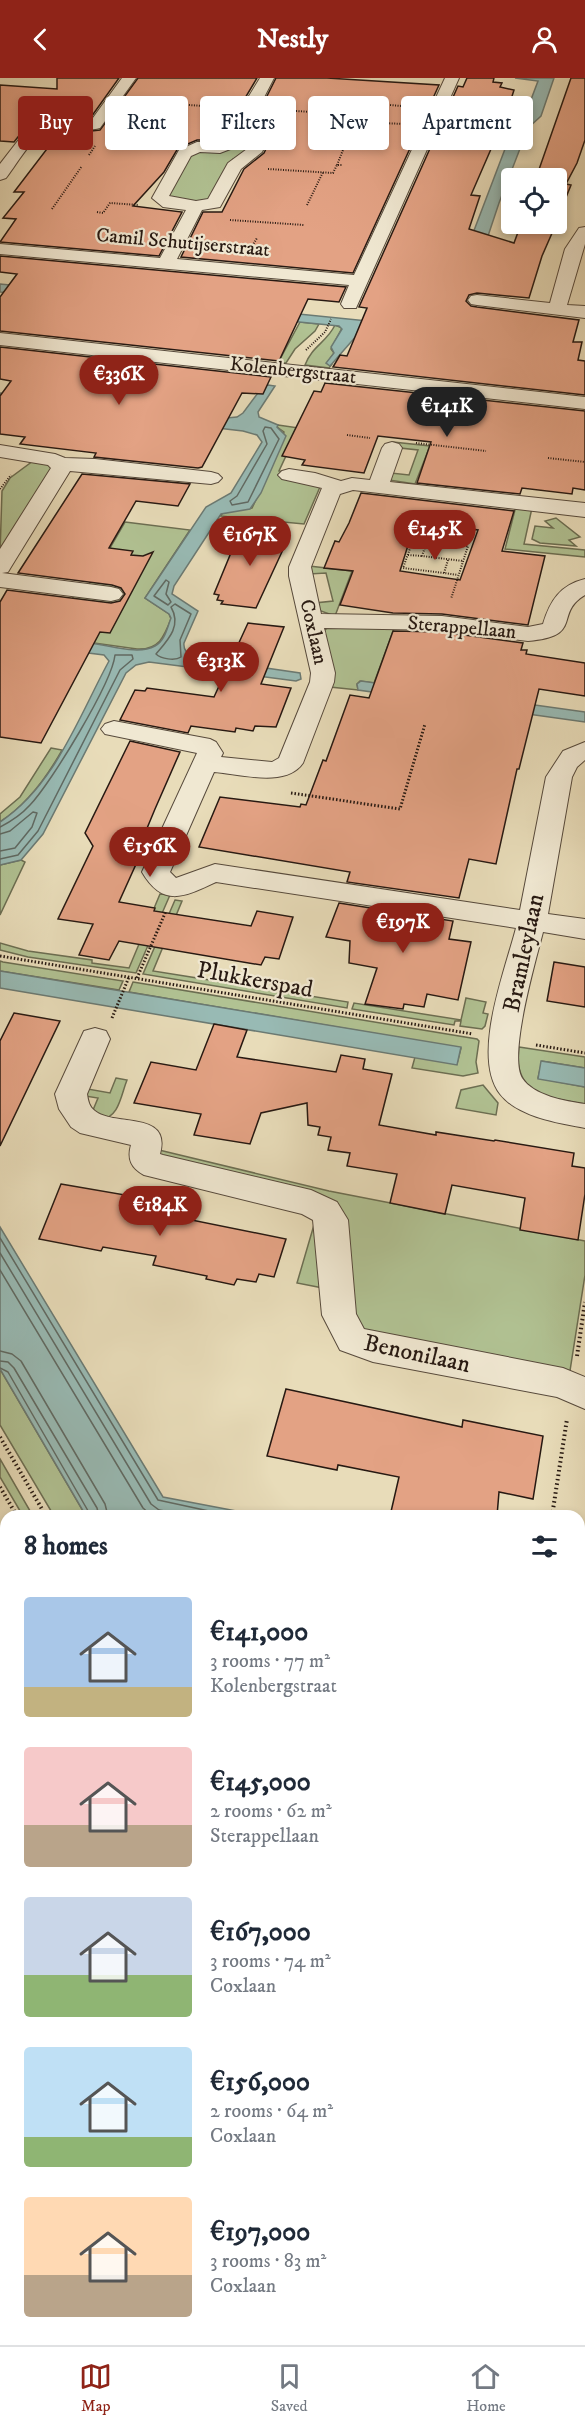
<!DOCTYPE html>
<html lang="en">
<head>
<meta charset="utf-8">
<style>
  body { margin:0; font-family:"IM FELL DW Pica",serif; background:#f2f2f3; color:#1f2937; height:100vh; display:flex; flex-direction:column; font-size:22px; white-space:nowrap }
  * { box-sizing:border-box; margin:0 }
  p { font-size:20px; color:#747a83 }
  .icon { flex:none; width:33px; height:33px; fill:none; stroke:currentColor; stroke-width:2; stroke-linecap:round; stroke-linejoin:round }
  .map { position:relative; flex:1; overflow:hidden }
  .drawer { position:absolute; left:0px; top:1432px; width:585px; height:836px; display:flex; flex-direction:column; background:#fff; border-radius:18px 18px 0 0; box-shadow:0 3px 9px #0003 }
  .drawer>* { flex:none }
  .banner { position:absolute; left:18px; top:18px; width:549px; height:54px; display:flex; gap:12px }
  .controls { position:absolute; left:501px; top:90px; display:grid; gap:12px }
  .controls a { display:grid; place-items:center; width:66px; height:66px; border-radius:6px; background:#fff; box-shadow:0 3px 9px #0003; font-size:30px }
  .price { position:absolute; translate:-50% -51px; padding:0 14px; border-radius:21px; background:#8f2418; color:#fff; font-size:20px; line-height:39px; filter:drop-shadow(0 2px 3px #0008) }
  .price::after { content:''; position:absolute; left:50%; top:36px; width:18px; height:14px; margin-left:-9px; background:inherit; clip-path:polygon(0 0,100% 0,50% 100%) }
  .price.selected { background:#222; color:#fff }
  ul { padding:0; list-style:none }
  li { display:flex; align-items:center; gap:18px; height:150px; padding:0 24px }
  li span { display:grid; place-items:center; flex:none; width:168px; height:120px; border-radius:6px; color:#555 }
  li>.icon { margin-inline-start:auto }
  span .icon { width:72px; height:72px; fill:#fffc; stroke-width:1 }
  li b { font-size:26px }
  h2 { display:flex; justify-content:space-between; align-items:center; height:72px; padding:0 24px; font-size:26px }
  .pill { padding:0 21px; border-radius:6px; background:#fff; box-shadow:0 3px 9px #0003; font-size:21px; line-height:54px }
  .pill.selected { background:#8f2418; color:#fff }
  header { display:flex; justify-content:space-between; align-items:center; height:78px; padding:0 24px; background:#8f2418; color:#fff; font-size:27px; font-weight:700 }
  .dock { display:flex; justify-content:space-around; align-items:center; height:84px; border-top:2px solid #e0e1e3; background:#fff; font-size:16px; color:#747a83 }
  .dock a { display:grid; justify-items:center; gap:3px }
  .dock .selected { color:#8f2418 }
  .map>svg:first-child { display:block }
  .green { fill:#b1c293; stroke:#6c6e52; stroke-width:1.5 }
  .water { fill:#98bab4; stroke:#6b7a73; stroke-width:1.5 }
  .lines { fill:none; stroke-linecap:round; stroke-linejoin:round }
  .shore { stroke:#606a63; stroke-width:1.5 }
  .building { fill:#e3a284; stroke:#271912; stroke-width:1.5; fill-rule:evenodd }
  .minor-casing { stroke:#574a3c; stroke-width:2 }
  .path-far3 { stroke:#271912; stroke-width:2; stroke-dasharray:1 1.5; stroke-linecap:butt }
  .path-far2 { stroke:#271912; stroke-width:3; stroke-dasharray:1.5 2; stroke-linecap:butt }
  .path-far1 { stroke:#271912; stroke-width:4; stroke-dasharray:1.5 3; stroke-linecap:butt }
  .path { stroke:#271912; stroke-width:5; stroke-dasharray:2 4; stroke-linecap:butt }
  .minor { fill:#f0e8d2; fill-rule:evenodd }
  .labels { text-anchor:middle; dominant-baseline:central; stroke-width:4.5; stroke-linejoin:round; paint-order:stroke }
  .far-street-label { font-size:20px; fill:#271912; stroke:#f0e8d2 }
  .street-label { font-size:24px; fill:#271912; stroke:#f0e8d2 }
</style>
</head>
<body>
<header><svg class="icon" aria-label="back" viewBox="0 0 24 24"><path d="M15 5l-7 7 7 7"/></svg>Nestly<svg class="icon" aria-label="person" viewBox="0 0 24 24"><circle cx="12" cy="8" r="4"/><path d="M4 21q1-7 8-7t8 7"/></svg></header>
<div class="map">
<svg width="585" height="2267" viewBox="0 0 585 2267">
  <rect width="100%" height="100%" fill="#e8dcb9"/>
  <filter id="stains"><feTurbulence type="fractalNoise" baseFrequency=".00333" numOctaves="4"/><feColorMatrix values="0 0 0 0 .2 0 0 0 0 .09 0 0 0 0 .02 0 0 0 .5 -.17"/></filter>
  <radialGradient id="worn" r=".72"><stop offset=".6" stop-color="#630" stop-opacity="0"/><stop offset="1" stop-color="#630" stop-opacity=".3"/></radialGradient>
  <g class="green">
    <polygon points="258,37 265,38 247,75 233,81 212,121 207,123 174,123 166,117 192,74 232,70 251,38"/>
    <polygon points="300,244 319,246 315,253 295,271 286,285 278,285"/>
    <path d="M335,247L342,250L331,271L334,275L327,285L332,286L329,290L305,287C312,268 327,264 335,247Z"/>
    <polygon points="278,347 299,350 279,393 287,394 320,409 304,446 220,438 224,434 252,430 271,391 284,354 277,349"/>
    <polygon points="393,364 430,368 415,406 389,402 391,395 409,397 418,372 391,369"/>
    <polygon points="33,383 47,385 52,390 0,476 2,413 10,400"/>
    <polygon points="516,428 532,430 524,466 585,472 585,479 505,471"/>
    <polygon points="556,440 580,459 569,462 576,468 540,465 532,461 535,448 553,450 545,443"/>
    <path d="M125,444L190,452L145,520L169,536L171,541C164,559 159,572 137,571L51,559L75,516L88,508Z"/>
    <polygon points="309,488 352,493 335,538 318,532 315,525 333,523 326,495 309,496"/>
    <polygon points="329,548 395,548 374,605 360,603 357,606 358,612 330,609 323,554"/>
    <path d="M51,670L62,672C47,699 26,727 0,744V736L20,719Z"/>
    <polygon points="21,782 25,784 0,837 0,787"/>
    <polygon points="160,816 170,817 136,895 28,879 0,872 0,865 28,873 92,882 92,885 129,890"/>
    <polygon points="175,822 182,823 153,893 348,924 347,930 143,896"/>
    <polygon points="0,883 3,884 123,903 119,912 0,893"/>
    <polygon points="133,904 477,961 479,963 476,984 478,995 463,998 412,990 415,979 457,986 461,970 129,914"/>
    <polygon points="466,920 486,924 483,935 488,936 485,948 482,951 460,948 461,943 455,943 454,947 352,931 354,925 461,942"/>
    <path d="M519,969L585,979V990L542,983L538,1000L585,1009V1026C548,1020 512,1016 519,969Z"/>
    <path d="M116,1000L127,1002C121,1017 119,1040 101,1041L93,1032L98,1020L85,1018L88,1011L110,1015Z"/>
    <polygon points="483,1007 498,1025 496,1037 456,1030 461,1012"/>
    <polygon points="159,1072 329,1113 585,1163 585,1197 569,1299 356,1251 344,1143 159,1076"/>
    <polygon points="316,1140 323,1210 297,1205"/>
    <polygon points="0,1291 86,1438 54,1438 0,1347"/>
    <polygon points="0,1381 33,1438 23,1438 0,1399"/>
    <polygon points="585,1571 585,1670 579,1717 579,1605"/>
    <polygon points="6,2144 6,2262 79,2262 77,2267 0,2267 0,2148"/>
    <polygon points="99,2262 204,2262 199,2267 98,2267"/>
  </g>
  <g class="water">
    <polygon points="515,0 554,0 541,38 528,50 499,125 456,254 358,256 330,288 326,285 334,275 331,269 342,251 339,248 0,214 0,206 427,249 462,184 513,50 524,40 538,3"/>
    <path d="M268,307L275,308L258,334L259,339L278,347L277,349L286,358L261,415L250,431L221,436L174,508L172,516L198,533L184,565C183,574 189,576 196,580L300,595L301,601L296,603L149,584L136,587L126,595L43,756L21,782L0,787V744C55,708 79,638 109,583L104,577L0,564C29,564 59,563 88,565C108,566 137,578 155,568C165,563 167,550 171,540L169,536L145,520L206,429L231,415L262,364L257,357L243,353L0,325V315L226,340L237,339L243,335L263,308Z"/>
    <polygon points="361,603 585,634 585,644 358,612 357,606"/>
    <polygon points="0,893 461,969 457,987 0,910"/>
    <polygon points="541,983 585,990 585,1009 538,1001"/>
    <polygon points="0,1149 163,1419 263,1438 86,1438 0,1291"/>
    <polygon points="579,2024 585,2026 585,2237 579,2241"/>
    <polygon points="204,2262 553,2262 546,2267 199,2267"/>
  </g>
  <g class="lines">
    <g class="shore">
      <polygon points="265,349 271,350 279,361 248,424 232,427 230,423 237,418 267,366 263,353"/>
      <polygon points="166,502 169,504 166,516 171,524 168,527 154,518"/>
      <path d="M175,526L191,536L180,562L181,579C175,583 161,581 156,576C168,562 182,548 171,529Z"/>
      <path d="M0,749C12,743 21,737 30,727C51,705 112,605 115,577H132L133,581L120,592L38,753L18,777L0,781"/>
      <polyline points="0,756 10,753 33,734 37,735 32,749 15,770 0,773"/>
      <polyline points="0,1160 158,1422 232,1438"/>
      <polyline points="0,1175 151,1426 159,1432 193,1438"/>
      <polyline points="0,1192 143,1430 152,1438"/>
      <polyline points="0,1273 12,1276 21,1283 105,1426 108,1438"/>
      <polyline points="0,1283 8,1284 14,1290 97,1430 99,1438"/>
      <polyline points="0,1290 8,1294 91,1438"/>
    </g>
  </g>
  <g class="building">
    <polygon points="57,0 119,0 89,42 47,43 26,49 14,64 0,63 0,7 57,11"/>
    <polygon points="138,0 257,0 220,62 197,62 178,70 164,94 133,128 182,134 159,178 0,164 16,141 3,140 24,114 14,114 50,67 34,66 45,58 100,52"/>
    <polygon points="276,0 327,0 439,7 353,195 181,179 203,134 222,134 244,91 264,75 282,38 278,32 262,28"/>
    <polygon points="467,0 494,0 493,4 502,5 500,9 514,12 500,56 498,55 471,117 480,118 469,151 514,165 521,146 556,146 542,178 529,220 477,215 469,217 466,223 471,228 477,229 579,242 573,264 582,264 578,282 585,283 585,317 333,289 340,277 347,278 367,230 359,229 458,8 463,9"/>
    <polygon points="571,0 585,0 585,62 577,85 566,106 571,107 556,144 556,100 536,100"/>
    <polygon points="255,40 260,41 247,67 238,66"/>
    <polygon points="0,178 346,209 339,224 308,221 279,283 0,253 0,219 17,196 0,194"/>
    <polygon points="0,269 271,299 263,316 242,315 202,389 198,390 94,379 96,375 20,366 25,359 0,356 0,318 11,303 0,301"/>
    <polygon points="325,305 585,333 585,412 573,410 572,416 522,410 520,416 417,405 431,364 378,358 364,395 302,387 305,382 282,378 314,313 321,314"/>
    <polygon points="82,396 190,406 178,428 136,423 109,470 133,473 131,477 143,478 153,474 110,555 100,554 41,665 0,659 0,524 7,512 111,525 120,523 125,516 121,510 112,507 18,495"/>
    <path d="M361,415L514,433L502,473L545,478L528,547L442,536L393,535L340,527L353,493L324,490L335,463L339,464L349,445ZM415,445L478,452L460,502L400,493Z"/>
    <polygon points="242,448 276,452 274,462 287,463 256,530 221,526 223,523 217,522 219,517 214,516"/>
    <polygon points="248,545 284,549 261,606 291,610 276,649 255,648 253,653 236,650 235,654 191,648 188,655 120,642 135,612 145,613 147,610 214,619"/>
    <polygon points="393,553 442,554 523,565 521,572 527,572 526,576 585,585 585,618 539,611 519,691 517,691 496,786 469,781 459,820 347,804 350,794 199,769 220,719 300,729 301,726 306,727 323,682 326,683 350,617 369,620"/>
    <polygon points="130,663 180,674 155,731 133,784 137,784 119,824 155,830 154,833 251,848 257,833 293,839 279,881 265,879 261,887 119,863 109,882 79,877 93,846 58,841 93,768 85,755"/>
    <polygon points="339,825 453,843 449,861 471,864 458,922 427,916 424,929 404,926 403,931 365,926 377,890 349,885 350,863 326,859"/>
    <polygon points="554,884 585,889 585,929 547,923"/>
    <polygon points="14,935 60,943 0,1068 0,963"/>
    <polygon points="214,946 247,952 237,979 336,994 341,977 365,981 363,991 392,996 379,1047 436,1057 436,1054 494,1063 495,1062 574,1075 572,1088 585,1090 585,1116 578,1162 520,1152 525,1120 452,1107 445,1136 390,1125 397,1096 347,1088 350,1075 328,1072 331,1059 318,1057 320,1049 308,1047 307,1025 261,1035 250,1066 194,1057 201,1036 134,1025 151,984 196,992"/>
    <polygon points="61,1106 131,1118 127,1129 286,1161 274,1199 259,1196 256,1204 237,1201 234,1207 206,1201 207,1198 153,1187 156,1178 103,1169 101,1173 39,1161"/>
    <polygon points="286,1311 462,1349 463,1342 543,1358 533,1421 499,1414 497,1438 390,1438 399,1399 338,1387 337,1392 267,1378"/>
  </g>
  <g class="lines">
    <g class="minor-casing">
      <g id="minor">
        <path d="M122,0H136L100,50C85,54 49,52 40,57C30,63 14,90 6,100L0,102V86L27,51L48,45L90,44Z"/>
        <path d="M260,0H274L259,29L277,34L280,37L262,74L241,91L220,129L202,132L177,181L354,197L445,0H459L356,230H344L341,226L349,207L0,176V166L160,180L186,132L163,129L152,120L179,72L197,64H221ZM254,37L263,39L247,71L228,85L208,121L196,123L169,118L191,78L200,74L220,75L233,70Z"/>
        <polygon points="585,149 585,166 567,227 585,228 585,240 477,227 471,226 468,222 471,218 477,217 550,225 565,171 579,150"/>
        <polygon points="0,255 585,319 585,331 0,267"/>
        <path d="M392,364L399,366L402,370L390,404L585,425V439L353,412L340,416L311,489L321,536L442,538L528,549L543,546C550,523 560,507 585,501V517C553,536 585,558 528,563L442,552L324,550L335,595L334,604L303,685C286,710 240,696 214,694L170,794L176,800L215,786L520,832L546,699L563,673L585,664V682L577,689L572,699L548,836L585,841V861L543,854C536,882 508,977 522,1000C534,1018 565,1023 585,1026V1050C558,1045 518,1039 500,1016C471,978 505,893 516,850L216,804C184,819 163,830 142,794L197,675L105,656L101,651L105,646L114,643L210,661L216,664L223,675L221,679L272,684L279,680L310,604L311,595L289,498V489L322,410L282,401L278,397L282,393L289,391L315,395L341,403L352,400L370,402L382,370L385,366Z"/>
        <polygon points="0,367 55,376 65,380 95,381 211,394 218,396 222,400 218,404 211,406 70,393 11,489 8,494 2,495 111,509 119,511 123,516 119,521 111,523 0,509 0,471 51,390 48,387 0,379"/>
        <path d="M95,950L106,953L110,961L87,1016C88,1022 89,1029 95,1033C115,1049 172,1032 160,1076L163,1077L311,1112L337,1124L348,1142L356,1236L364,1251L563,1290L585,1299V1331L557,1319L373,1284L340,1272L322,1237L313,1142L302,1136L144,1097C131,1090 127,1081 131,1067L80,1055L71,1049L59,1031L55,1016L84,953Z"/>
        <polygon points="6,1720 6,1764 0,1766 0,1722"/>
        <polygon points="579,1735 585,1737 585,1781 579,1779"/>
        <polygon points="6,2089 6,2139 0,2141 0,2091"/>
        <polygon points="440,2262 493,2262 495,2267 442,2267"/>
      </g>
    </g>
    <g class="path-far3">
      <polyline points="171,19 168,22 174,22 172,26"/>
      <polyline points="139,24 221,29"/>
      <polyline points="296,33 360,37 361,34 376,34"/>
      <polyline points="361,34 365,25 414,29"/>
      <polyline points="164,53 181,27"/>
      <polyline points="351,54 355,44 406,46"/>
      <polyline points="89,77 95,68"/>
      <polyline points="337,87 347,62"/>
      <polyline points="268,91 333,95 337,87 342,87"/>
      <polyline points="307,127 323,94"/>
      <polyline points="52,131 82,88"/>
      <polyline points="97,134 103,135 110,125 139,127"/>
      <polyline points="230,142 304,147"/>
      <polyline points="251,170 257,160"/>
      <polyline points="306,272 325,254 331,241"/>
      <polyline points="347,357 370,360"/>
      <polyline points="416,365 486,373"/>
      <polyline points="548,380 585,384"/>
      <polyline points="0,411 11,397"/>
      <polyline points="432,438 423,463 468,468 451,521"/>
      <polyline points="423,463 413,462 403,490 444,495"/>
      <polyline points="427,463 422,478 463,483"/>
      <polyline points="408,477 422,478"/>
      <polyline points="448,482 444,495 458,497"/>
    </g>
    <g class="path-far2">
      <polyline points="291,715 400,731 425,646"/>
      <polyline points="0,878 473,956"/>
      <polyline points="137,900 166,833"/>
      <polyline points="112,940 129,899"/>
      <polyline points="536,967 585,975"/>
    </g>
    <g class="path-far1">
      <polyline points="577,1278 585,1224"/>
      <polyline points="0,1359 46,1438"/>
      <polyline points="0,1409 17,1438"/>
      <polyline points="552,1438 567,1341"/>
    </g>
    <polyline class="path" points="88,2267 90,2262"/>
    <use href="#minor" class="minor"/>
  </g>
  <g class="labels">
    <g class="far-street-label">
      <text transform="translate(183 165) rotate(5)">Camil Schutijserstraat</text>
      <text transform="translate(293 293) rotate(6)">Kolenbergstraat</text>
      <text transform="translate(462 550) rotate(5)">Sterappellaan</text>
      <text transform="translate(313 554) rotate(77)">Coxlaan</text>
    </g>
    <g class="street-label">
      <text transform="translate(524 875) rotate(-78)">Bramleylaan</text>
      <text transform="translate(255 902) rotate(10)">Plukkerspad</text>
      <text transform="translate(417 1276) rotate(12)">Benonilaan</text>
    </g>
  </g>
  <rect width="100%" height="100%" filter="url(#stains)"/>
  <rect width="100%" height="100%" fill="url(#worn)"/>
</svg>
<div class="controls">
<a><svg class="icon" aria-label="locate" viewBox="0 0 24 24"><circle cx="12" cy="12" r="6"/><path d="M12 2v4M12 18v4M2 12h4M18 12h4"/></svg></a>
</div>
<b class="price" style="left:119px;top:328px">€336K</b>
<b class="price selected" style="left:447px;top:360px">€141K</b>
<b class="price" style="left:435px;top:483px">€145K</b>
<b class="price" style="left:250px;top:489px">€167K</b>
<b class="price" style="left:221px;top:615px">€313K</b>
<b class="price" style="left:150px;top:800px">€156K</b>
<b class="price" style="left:403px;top:876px">€197K</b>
<b class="price" style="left:160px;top:1159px">€184K</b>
<div class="banner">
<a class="pill selected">Buy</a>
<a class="pill">Rent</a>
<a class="pill">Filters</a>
<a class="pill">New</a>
<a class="pill">Apartment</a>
</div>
<section class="drawer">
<h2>8 homes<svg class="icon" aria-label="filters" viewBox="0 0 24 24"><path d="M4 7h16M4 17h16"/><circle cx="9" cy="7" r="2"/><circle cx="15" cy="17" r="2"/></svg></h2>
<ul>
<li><span style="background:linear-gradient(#a9c7e8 75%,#c2b280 0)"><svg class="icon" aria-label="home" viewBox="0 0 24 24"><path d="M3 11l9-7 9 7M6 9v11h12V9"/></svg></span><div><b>€141,000</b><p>3 rooms · 77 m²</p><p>Kolenbergstraat</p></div></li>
<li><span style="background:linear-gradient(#f6c9c9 65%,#b9a48a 0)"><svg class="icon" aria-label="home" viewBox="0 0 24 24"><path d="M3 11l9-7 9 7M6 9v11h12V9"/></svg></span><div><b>€145,000</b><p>2 rooms · 62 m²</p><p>Sterappellaan</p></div></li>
<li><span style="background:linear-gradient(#c9d6e8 65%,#8fb573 0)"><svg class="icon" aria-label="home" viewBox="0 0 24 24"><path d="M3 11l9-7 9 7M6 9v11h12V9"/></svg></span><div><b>€167,000</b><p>3 rooms · 74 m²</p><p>Coxlaan</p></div></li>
<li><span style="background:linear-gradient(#bfe0f5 75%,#8fb573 0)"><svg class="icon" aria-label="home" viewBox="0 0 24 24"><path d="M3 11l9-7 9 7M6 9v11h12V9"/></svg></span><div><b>€156,000</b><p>2 rooms · 64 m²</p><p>Coxlaan</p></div></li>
<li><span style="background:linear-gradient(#ffd9b3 65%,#b9a48a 0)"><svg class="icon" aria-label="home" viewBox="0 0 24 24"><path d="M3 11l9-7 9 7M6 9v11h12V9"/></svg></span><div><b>€197,000</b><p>3 rooms · 83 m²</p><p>Coxlaan</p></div></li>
</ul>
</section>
</div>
<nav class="dock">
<a class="selected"><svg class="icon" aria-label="map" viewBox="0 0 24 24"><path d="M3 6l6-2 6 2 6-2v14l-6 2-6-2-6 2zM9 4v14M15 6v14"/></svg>Map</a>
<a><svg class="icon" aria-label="saved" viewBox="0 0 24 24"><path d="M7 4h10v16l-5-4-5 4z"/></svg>Saved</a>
<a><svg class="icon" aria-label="home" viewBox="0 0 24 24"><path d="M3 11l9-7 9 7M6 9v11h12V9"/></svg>Home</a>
</nav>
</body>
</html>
